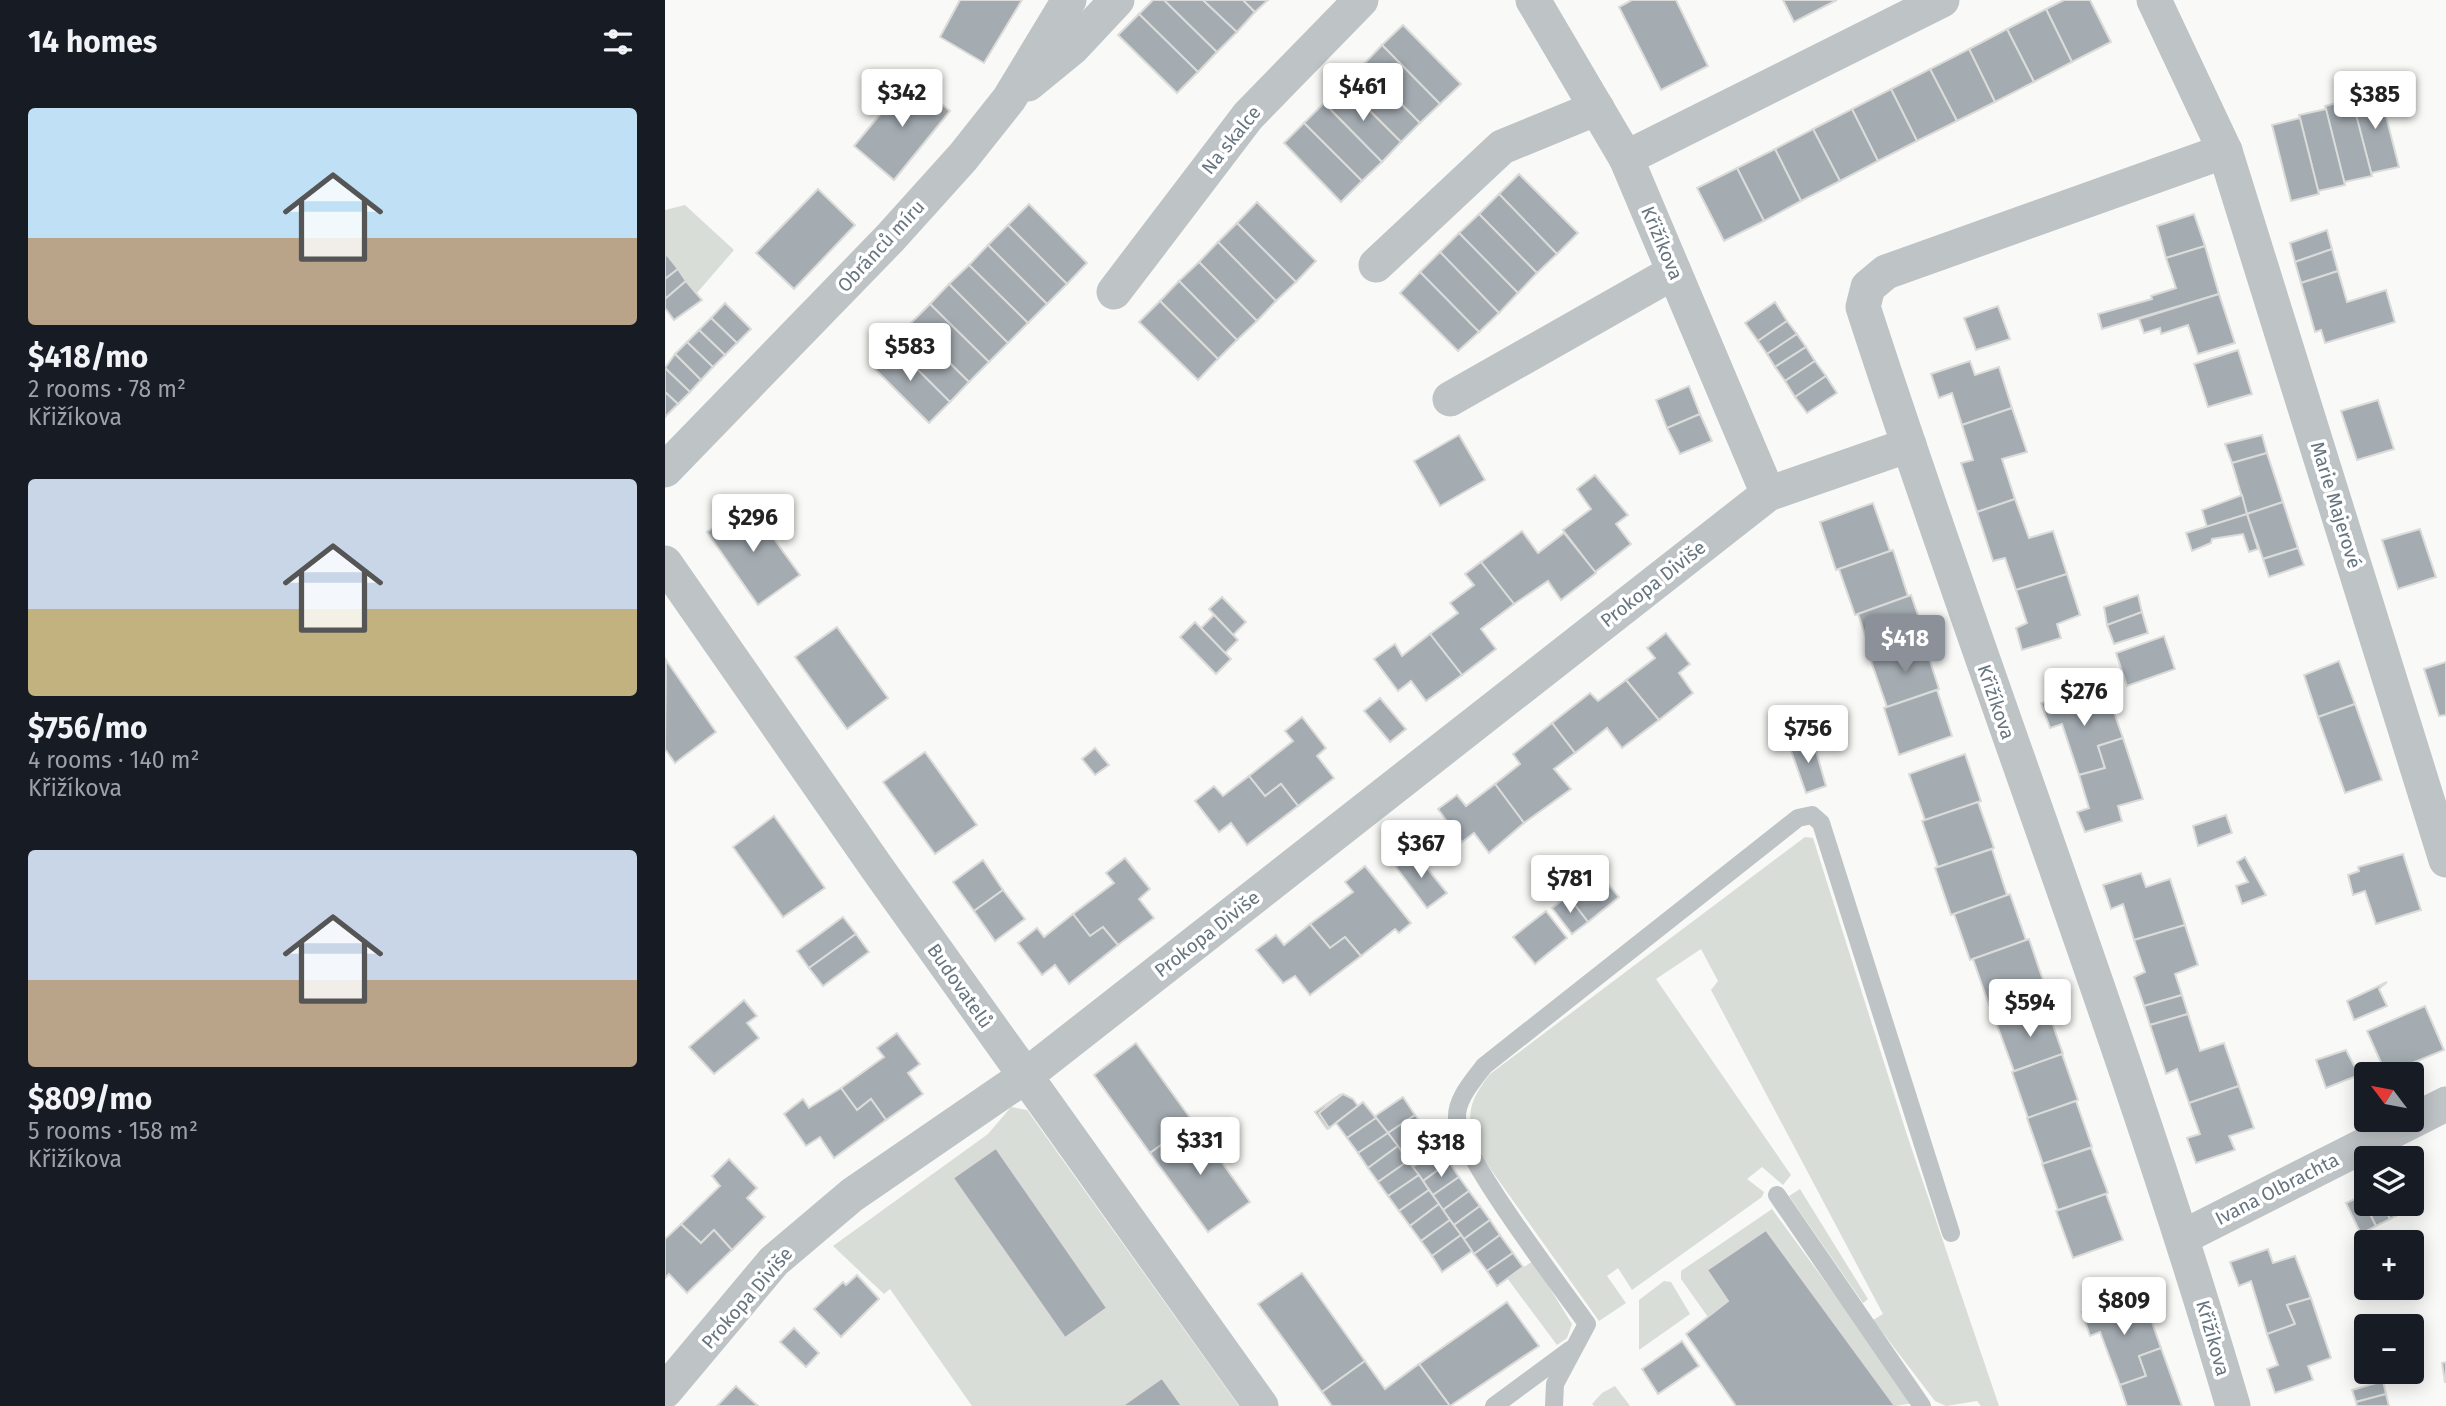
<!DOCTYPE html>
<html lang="en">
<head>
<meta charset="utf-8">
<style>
  body { margin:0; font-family:"Fira Sans",sans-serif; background:#20242c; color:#f1f3f6; height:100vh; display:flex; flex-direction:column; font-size:26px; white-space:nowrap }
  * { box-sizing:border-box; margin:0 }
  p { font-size:23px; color:#9ea1a6 }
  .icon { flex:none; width:38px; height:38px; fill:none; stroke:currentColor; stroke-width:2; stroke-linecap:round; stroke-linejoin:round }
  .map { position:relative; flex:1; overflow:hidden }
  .details { display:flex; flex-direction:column; background:#171b24; width:665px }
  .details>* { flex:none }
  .needle { width:46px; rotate:302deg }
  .buttons { position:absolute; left:1689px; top:1062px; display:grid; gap:14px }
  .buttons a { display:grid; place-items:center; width:70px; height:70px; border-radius:7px; background:#171b24; box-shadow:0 4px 18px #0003; font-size:35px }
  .price { position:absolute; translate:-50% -60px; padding:0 16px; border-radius:7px; background:#fff; color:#222; font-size:23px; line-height:46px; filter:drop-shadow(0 2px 4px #0008) }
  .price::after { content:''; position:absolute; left:50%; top:42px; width:21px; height:16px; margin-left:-10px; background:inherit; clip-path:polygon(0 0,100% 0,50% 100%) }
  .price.active { background:#8c9099; color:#fff }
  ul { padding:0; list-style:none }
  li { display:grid; align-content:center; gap:14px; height:371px; padding:0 28px }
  li span { display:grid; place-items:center; height:217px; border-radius:7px; color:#555 }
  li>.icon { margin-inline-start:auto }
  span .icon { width:126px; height:126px; fill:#fffc; stroke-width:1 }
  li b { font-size:30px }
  h2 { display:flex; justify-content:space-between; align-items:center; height:84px; padding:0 28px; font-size:30px }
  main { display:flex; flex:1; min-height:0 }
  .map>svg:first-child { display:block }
  .green { fill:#d9ddd7 }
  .building { fill:#a4acb2; stroke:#dbdbd9; stroke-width:2 }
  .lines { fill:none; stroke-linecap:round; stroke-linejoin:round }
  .lane { stroke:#bec3c6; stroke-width:18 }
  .street { stroke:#bec3c6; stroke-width:35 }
  .labels { text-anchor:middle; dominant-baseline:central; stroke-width:7; stroke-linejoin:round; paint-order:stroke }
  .street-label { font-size:19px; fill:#66757f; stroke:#fff }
</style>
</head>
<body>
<main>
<section class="details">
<h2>14 homes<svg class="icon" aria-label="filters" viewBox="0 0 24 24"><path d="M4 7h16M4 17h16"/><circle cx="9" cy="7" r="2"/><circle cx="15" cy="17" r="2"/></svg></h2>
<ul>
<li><span style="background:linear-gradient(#bfe0f5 60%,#b9a48a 0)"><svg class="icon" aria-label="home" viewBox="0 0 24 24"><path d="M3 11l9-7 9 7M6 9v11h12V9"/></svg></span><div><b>$418/mo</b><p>2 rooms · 78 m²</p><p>Křižíkova</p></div></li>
<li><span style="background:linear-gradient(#c9d6e8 60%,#c2b280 0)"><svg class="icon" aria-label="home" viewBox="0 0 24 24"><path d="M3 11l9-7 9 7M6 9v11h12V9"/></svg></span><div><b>$756/mo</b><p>4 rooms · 140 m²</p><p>Křižíkova</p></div></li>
<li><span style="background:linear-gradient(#c9d6e8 60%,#b9a48a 0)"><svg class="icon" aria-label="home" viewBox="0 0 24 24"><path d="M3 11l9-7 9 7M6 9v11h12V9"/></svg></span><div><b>$809/mo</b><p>5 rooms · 158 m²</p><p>Křižíkova</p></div></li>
</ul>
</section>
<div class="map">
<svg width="1781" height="1406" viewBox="0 0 1781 1406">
  <rect width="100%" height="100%" fill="#f9f9f7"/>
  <g class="green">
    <polygon points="20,205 69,250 31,294 0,299 0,210"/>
    <path d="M1140,837L1148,838L1242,1135L1334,1406H1316L1312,1401L1281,1406L1270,1401L1208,1320L1218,1314L1046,990L1053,981L1036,949L991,979L1126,1175L1118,1185L1097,1167L1082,1179L1099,1192L1097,1197L967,1290L953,1268L942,1276L961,1303L934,1321L814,1153C800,1117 802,1104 825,1074Z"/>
    <polygon points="346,1107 362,1110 574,1406 307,1406 225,1289 219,1294 168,1246 323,1134"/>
    <polygon points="1135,1189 1203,1299 1198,1303 1124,1196"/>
    <polygon points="1107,1209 1249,1403 1230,1406 1102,1230 1043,1270 1063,1301 1043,1317 1016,1279 1016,1271"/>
    <polygon points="868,1261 907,1324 902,1338 892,1345 842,1278"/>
    <polygon points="999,1281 1006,1282 1025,1314 974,1350 974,1300"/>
    <polygon points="950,1386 965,1406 929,1406 927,1404 937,1393"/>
  </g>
  <g class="building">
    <polygon points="295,0 357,0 319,63 275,37"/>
    <polygon points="488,0 499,0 552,52 533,72 474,14"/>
    <polygon points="499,0 538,0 572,32 552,52"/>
    <polygon points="538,0 578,0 590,12 572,32"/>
    <polygon points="578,0 603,0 590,12"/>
    <polygon points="967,0 1011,0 1043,66 996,90 954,7"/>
    <polygon points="1118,0 1172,0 1129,22"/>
    <polygon points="1399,0 1425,0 1446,42 1407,62 1381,9"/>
    <polygon points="1381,9 1407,62 1369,82 1342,29"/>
    <polygon points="474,14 533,72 512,93 453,35"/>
    <polygon points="738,25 796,84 775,104 717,45"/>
    <polygon points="1342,29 1369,82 1330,102 1304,49"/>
    <polygon points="717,45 775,104 755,123 698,65"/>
    <polygon points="1304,49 1330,102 1292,121 1265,69"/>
    <polygon points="698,65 755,123 736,142 678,84"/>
    <polygon points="1265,69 1292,121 1252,141 1226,89"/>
    <polygon points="245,78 285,111 229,180 189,146"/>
    <polygon points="678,84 736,142 717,162 659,103"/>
    <polygon points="1226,89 1252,141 1213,161 1187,109"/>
    <polygon points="1714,89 1734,167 1706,173 1686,96"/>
    <polygon points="1687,99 1707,176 1679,182 1660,106"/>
    <polygon points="659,103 717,162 697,181 639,123"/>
    <polygon points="1187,109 1213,161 1175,181 1148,129"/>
    <polygon points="1661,109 1680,185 1653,191 1634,115"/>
    <polygon points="1635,118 1654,194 1626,201 1607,125"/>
    <polygon points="639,123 697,181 676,202 619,143"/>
    <polygon points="1148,129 1175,181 1136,201 1110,149"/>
    <polygon points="1110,149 1136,201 1099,221 1072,168"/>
    <polygon points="1072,168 1099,221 1059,241 1032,188"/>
    <polygon points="854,174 913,233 892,254 834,194"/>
    <polygon points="153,189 190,225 129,289 91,253"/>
    <polygon points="834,194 892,254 872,273 814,214"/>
    <polygon points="592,202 651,261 631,282 572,223"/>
    <polygon points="364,204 422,263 402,284 343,225"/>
    <polygon points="814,214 872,273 853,293 794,233"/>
    <polygon points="1529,214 1540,246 1501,258 1492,226"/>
    <polygon points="572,223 631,282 611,301 553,242"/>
    <polygon points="343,225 402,284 382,304 323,245"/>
    <polygon points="1662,230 1667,249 1630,262 1625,243"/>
    <polygon points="794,233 853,293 834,313 775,252"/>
    <polygon points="553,242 611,301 592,321 534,262"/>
    <polygon points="323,245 382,304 363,323 304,265"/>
    <polygon points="1540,246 1554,294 1437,329 1433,314 1487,299 1486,296 1511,288 1501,258"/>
    <polygon points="1667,249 1673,271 1636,283 1630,262"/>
    <polygon points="775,252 834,313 814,332 755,272"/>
    <polygon points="2,255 13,269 0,279 0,256"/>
    <polygon points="534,262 592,321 572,340 514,281"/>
    <polygon points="304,265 363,323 343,343 284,284"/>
    <polygon points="13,269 21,281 0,299 0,279"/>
    <polygon points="1673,271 1682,302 1721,290 1730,322 1660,343 1656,330 1650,332 1636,283"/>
    <polygon points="755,272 814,332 793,351 735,293"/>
    <polygon points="21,281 37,300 9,320 0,308 0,299"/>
    <polygon points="514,281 572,340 553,359 495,301"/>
    <polygon points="284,284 343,343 324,362 265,304"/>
    <polygon points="1554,294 1570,343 1533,354 1523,325 1496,334 1495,328 1479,333 1474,319"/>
    <polygon points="495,301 553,359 533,380 474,322"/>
    <polygon points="1110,302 1122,321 1093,341 1080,323"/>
    <polygon points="60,303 86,329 72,343 46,318"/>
    <polygon points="265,304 324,362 304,382 245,324"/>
    <polygon points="1333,306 1345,339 1311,350 1299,318"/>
    <polygon points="46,318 72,343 60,355 34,330"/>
    <polygon points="1122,321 1132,334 1102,354 1093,341"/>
    <polygon points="245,324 304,382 285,402 226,343"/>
    <polygon points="34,330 60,355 48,367 22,342"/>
    <polygon points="1132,334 1141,347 1110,367 1102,354"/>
    <polygon points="22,342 48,367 36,380 10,354"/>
    <polygon points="226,343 285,402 264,423 205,364"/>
    <polygon points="1141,347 1150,361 1120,381 1110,367"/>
    <polygon points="1573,350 1587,394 1543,407 1529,364"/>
    <polygon points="10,354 36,380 25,392 0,368"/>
    <polygon points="1150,361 1161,376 1130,397 1120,381"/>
    <polygon points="1305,361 1310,375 1334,367 1347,408 1297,425 1287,393 1274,398 1266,374"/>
    <polygon points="0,368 25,392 13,404 0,392"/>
    <polygon points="1161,376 1172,393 1142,413 1130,397"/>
    <polygon points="1024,386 1035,414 1002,428 991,400"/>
    <polygon points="0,392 13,404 0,417"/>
    <polygon points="1713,400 1729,449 1692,460 1676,411"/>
    <polygon points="1347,408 1362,452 1337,459 1350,499 1312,512 1296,463 1308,460 1297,425"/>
    <polygon points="1035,414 1047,441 1015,454 1002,428"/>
    <polygon points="794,435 820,480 775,506 749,461"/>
    <polygon points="1597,435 1602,453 1567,463 1560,444"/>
    <polygon points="1602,453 1618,502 1582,514 1567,463"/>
    <polygon points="930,475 963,515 951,524 966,544 930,572 898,530 926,509 912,489"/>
    <polygon points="1577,495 1582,514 1542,527 1537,510"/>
    <polygon points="1350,499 1364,538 1388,531 1402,574 1351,590 1340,558 1328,561 1312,512"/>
    <polygon points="1618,502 1633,548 1598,559 1582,514"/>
    <polygon points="83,503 135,575 93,605 42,532"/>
    <polygon points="1208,503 1225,551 1171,570 1155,522"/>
    <polygon points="1582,514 1593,549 1584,552 1578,534 1547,539 1546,543 1527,551 1521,533"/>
    <polygon points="1755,529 1771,577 1733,589 1717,540"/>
    <polygon points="857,531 873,553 899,533 931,573 896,600 883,581 849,604 816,562"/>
    <polygon points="1633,548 1639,565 1604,577 1598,559"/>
    <polygon points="1228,550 1243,596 1190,615 1174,569"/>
    <polygon points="816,562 849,604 816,629 831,649 797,675 765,634 793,613 785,603 809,585 800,574"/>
    <polygon points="1402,574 1415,615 1392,624 1396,638 1357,650 1351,628 1362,623 1351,590"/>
    <polygon points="1246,595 1262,641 1209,660 1193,614"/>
    <polygon points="1473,595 1477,612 1442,625 1439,607"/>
    <polygon points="557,597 581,622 568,635 544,609"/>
    <polygon points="1477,612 1483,633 1449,644 1442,625"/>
    <polygon points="549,615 573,640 560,653 536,628"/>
    <polygon points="530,622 566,659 551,674 515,637"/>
    <polygon points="172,627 223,698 182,729 130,657"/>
    <polygon points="1001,633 1025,664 1014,673 1028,693 994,720 961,680 990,658 982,648"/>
    <polygon points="765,634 797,675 761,701 746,681 733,691 709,659 730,644 737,656"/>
    <polygon points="1499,636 1510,669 1462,686 1451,653"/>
    <polygon points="1259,642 1274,689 1222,707 1206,661"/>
    <polygon points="1,660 51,732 10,763 0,749"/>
    <polygon points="1674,661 1690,704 1653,717 1639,675"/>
    <polygon points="1781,662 1781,715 1774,716 1759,669"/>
    <polygon points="961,680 994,720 957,748 942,728 910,753 887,723 925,693 933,701"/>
    <polygon points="1272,690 1287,736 1234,755 1219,708"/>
    <polygon points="1415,690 1420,706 1444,698 1458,738 1433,746 1440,768 1414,775 1397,724 1385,728 1376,703"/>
    <polygon points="715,698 741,729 725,742 699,711"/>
    <polygon points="1690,704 1717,780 1680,793 1653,717"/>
    <polygon points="637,717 661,748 652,756 669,778 633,806 616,784 600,796 584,776 628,741 620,731"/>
    <polygon points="887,723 910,753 889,769 906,789 859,823 830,784 855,764 848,754"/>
    <polygon points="1147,737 1161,786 1141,793 1124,745"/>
    <polygon points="1458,738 1478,799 1453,806 1457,821 1420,832 1412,812 1424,808 1414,775 1440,768 1433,746"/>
    <polygon points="430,748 444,765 430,775 417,759"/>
    <polygon points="260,752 312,825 270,854 218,782"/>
    <polygon points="1300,754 1316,801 1260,820 1244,774"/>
    <polygon points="584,776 600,796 616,784 633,806 582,845 566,823 554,832 530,801 549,786 558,796"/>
    <polygon points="830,784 859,823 824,853 809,833 797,842 773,809 792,795 801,806"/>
    <polygon points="1313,802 1329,848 1273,867 1257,821"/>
    <polygon points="1561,815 1567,833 1533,846 1528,826"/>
    <polygon points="109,816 160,888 118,917 68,847"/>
    <polygon points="1327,849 1342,895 1286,915 1270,868"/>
    <polygon points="749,852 782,893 762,908 731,867"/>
    <polygon points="1738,854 1756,910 1711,924 1700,891 1688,895 1683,875 1694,871 1693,867"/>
    <polygon points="1580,857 1601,895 1577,904 1571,886 1583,882 1572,862"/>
    <polygon points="460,858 485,889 474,899 489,918 453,945 438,927 425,936 408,914 449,883 441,873"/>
    <polygon points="318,860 338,890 309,911 288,882"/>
    <polygon points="700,866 746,923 734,933 730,929 696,956 680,937 665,948 645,924 688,892 680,882"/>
    <polygon points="933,872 954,897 923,922 903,896"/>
    <polygon points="1476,873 1481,887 1505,879 1520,925 1469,940 1458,904 1446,909 1438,885"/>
    <polygon points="338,890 360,919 330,941 309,911"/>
    <polygon points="1345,894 1361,940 1305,960 1289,914"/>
    <polygon points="903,896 923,922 907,934 887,908"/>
    <polygon points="881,911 902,938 870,964 848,937"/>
    <polygon points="408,914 425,936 438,927 453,945 404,984 390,965 377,975 353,943 372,928 379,937"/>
    <polygon points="178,917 191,934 144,968 132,951"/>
    <polygon points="645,924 665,948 680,937 696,956 645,995 630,976 618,983 591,950 611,935 619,945"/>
    <polygon points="1520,925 1533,965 1510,974 1517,995 1479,1006 1469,977 1480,972 1469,940"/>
    <polygon points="191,934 204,952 158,986 144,968"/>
    <polygon points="1364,939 1380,986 1324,1005 1308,959"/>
    <polygon points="1722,982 1714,989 1722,1006 1689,1020 1682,1001"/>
    <polygon points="1517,995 1523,1014 1485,1025 1479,1006"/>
    <polygon points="79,1000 92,1016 82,1023 94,1038 49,1074 24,1047"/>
    <polygon points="1760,1006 1779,1050 1721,1074 1702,1031"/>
    <polygon points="1382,1008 1398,1054 1349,1071 1332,1025"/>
    <polygon points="1523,1014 1535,1051 1559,1043 1574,1086 1524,1103 1512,1069 1501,1074 1485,1025"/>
    <polygon points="232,1033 255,1064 243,1073 258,1094 221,1120 206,1099 192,1110 176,1088 219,1057 212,1048"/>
    <polygon points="471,1043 528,1122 485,1153 429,1075"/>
    <polygon points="1681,1050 1694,1075 1661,1088 1651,1060"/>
    <polygon points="1397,1054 1413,1100 1363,1118 1347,1072"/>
    <polygon points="1574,1086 1589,1128 1564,1136 1570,1150 1531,1163 1522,1138 1535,1134 1524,1103"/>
    <polygon points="176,1088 192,1110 206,1099 221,1120 169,1158 155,1137 141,1146 119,1114 138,1099 144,1108"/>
    <polygon points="676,1094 654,1113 664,1128 662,1129 650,1112"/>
    <polygon points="678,1094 688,1099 693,1106 664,1128 654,1113"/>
    <polygon points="738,1097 750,1115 723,1133 710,1116"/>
    <polygon points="1411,1101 1427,1147 1378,1164 1362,1118"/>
    <polygon points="698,1102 711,1118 682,1138 671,1123"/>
    <polygon points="750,1115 764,1133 737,1152 723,1133"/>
    <polygon points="711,1118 723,1133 693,1153 682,1138"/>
    <polygon points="528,1122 585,1202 543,1232 485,1153"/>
    <polygon points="723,1133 733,1146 703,1168 693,1153"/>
    <polygon points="764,1133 774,1148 748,1167 737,1152"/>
    <polygon points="733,1146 743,1161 713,1182 703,1168"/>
    <polygon points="331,1148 442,1308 400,1338 288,1178"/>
    <polygon points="774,1148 784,1162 758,1181 748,1167"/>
    <polygon points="1426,1148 1443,1193 1393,1210 1377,1164"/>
    <polygon points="64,1159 92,1188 82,1198 100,1217 67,1250 49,1230 36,1243 16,1224 55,1186 47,1176"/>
    <polygon points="743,1161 754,1175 723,1196 713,1182"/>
    <polygon points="784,1162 794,1177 768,1195 758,1181"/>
    <polygon points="754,1175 764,1190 734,1211 723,1196"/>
    <polygon points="794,1177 804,1191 778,1210 768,1195"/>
    <polygon points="1746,1188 1754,1205 1739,1212 1736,1204 1746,1204"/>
    <polygon points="764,1190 774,1204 745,1226 734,1211"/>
    <polygon points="804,1191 815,1206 789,1225 778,1210"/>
    <polygon points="1441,1194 1458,1240 1408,1258 1391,1211"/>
    <polygon points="1701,1194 1701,1204 1718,1204 1725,1219 1711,1226 1696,1196"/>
    <polygon points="1696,1196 1711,1226 1696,1234 1681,1203"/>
    <polygon points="774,1204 785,1220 756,1241 745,1226"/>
    <polygon points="1718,1204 1736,1204 1739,1212 1725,1219"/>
    <polygon points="815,1206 825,1220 799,1239 789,1225"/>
    <polygon points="785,1220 796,1235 767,1256 756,1241"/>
    <polygon points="825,1220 835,1235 809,1254 799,1239"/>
    <polygon points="16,1224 36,1243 49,1230 67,1250 22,1293 4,1274 0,1278 0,1239"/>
    <polygon points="1101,1230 1230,1406 1071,1406 1021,1334 1063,1301 1042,1270"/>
    <polygon points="796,1235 807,1251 777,1272 767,1256"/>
    <polygon points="835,1235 848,1253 822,1271 809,1254"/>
    <polygon points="1603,1249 1608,1263 1630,1256 1646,1298 1622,1305 1630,1324 1602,1334 1586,1281 1574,1286 1565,1262"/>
    <polygon points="848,1253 858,1267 832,1286 822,1271"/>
    <polygon points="637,1273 700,1361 657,1392 593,1304"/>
    <polygon points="192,1275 214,1299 176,1337 149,1309 178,1282 181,1285"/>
    <polygon points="1646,1298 1666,1358 1643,1366 1648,1380 1610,1393 1602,1369 1613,1365 1602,1334 1630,1324 1622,1305"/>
    <polygon points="1454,1300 1460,1313 1481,1305 1496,1348 1474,1356 1481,1376 1455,1385 1435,1332 1425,1336 1417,1312"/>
    <polygon points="842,1302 874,1346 785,1406 754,1364"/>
    <polygon points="129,1328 154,1353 141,1367 115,1342"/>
    <polygon points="1017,1341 1034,1366 993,1394 977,1369"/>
    <polygon points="1496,1348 1517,1406 1462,1406 1455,1385 1481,1376 1474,1356"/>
    <polygon points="700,1361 720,1389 754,1364 785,1406 667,1406 657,1392"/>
    <polygon points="1781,1362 1781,1382 1780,1382 1777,1363"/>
    <polygon points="497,1378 517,1406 457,1406"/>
    <polygon points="1718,1381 1721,1394 1691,1402 1687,1390"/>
    <polygon points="71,1386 93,1406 52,1406"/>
    <polygon points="1721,1394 1724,1406 1692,1406 1691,1402"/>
  </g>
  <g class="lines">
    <g class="lane">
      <polyline points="1112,1195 1257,1406"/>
      <polyline points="829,1406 905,1350"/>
      <path d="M889,1406L890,1384L922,1324C896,1287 793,1153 792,1118C791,1099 808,1081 819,1066L1133,818L1147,815L1156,823L1286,1233"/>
    </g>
    <g class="street">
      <polyline points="868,0 961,158"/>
      <polyline points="1489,0 1560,151 1781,860"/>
      <polyline points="363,84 407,48 452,0"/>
      <path d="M1560,151L1221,272L1203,287L1198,307C1317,675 1459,1035 1568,1406"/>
      <polyline points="711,265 837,147 932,108"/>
      <polyline points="449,292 583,116 696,0"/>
      <polyline points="785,399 1009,272"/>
      <polyline points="0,470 225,238 298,157 344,99 404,0"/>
      <polyline points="1103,494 961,158 1277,0"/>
      <polyline points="0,563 212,868 596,1406"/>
      <polyline points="1518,1237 1781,1104"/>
      <polyline points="0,1391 109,1261 187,1195 359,1077 1103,494 1244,445"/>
    </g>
  </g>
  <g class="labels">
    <g class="street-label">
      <text transform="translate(566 140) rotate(-51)">Na skalce</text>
      <text transform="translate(997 243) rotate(67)">Křižíkova</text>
      <text transform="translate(216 246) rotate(-47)">Obránců míru</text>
      <text transform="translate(1671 505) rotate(73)">Marie Majerové</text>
      <text transform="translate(988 584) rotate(-38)">Prokopa Diviše</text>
      <text transform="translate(1331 702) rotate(71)">Křižíkova</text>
      <text transform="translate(542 934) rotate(-38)">Prokopa Diviše</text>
      <text transform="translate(295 986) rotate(55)">Budovatelů</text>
      <text transform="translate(1612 1189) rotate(-27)">Ivana Olbrachta</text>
      <text transform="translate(82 1298) rotate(-49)">Prokopa Diviše</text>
      <text transform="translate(1548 1338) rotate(74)">Křižíkova</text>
    </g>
  </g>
</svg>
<div class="buttons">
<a><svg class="needle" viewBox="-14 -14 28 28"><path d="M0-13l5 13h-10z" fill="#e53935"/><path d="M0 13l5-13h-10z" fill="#9ea1a6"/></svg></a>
<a><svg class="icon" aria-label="layers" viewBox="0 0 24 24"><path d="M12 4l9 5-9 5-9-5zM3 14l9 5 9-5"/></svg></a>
<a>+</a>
<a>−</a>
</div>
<b class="price" style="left:698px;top:123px">$461</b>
<b class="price" style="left:237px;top:129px">$342</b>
<b class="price" style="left:1710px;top:131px">$385</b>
<b class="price" style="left:245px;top:383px">$583</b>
<b class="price" style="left:88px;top:554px">$296</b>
<b class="price active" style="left:1240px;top:675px">$418</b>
<b class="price" style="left:1419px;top:728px">$276</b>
<b class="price" style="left:1143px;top:765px">$756</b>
<b class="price" style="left:756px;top:880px">$367</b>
<b class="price" style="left:905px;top:915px">$781</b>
<b class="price" style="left:1365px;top:1039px">$594</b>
<b class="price" style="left:535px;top:1177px">$331</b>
<b class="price" style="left:776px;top:1179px">$318</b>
<b class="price" style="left:1459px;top:1337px">$809</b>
</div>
</main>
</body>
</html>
